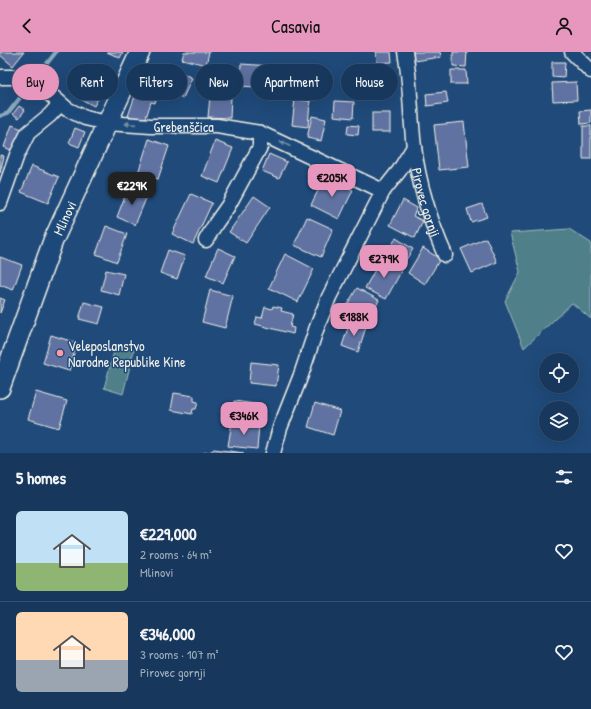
<!DOCTYPE html>
<html lang="en">
<head>
<meta charset="utf-8">
<style>
  body { margin:0; font-family:"Patrick Hand",sans-serif; background:#203f62; color:#f1f3f6; height:100vh; display:flex; flex-direction:column; font-size:15px; white-space:nowrap }
  * { box-sizing:border-box; margin:0 }
  p { font-size:13px; color:#9eacbb }
  .icon { flex:none; width:22px; height:22px; fill:none; stroke:currentColor; stroke-width:2; stroke-linecap:round; stroke-linejoin:round }
  .map { position:relative; height:401px; overflow:hidden }
  .details { display:flex; flex-direction:column; background:#17385c; flex:1 }
  .details>* { flex:none }
  .hud { position:absolute; left:12px; top:12px; width:567px; height:36px; display:flex; gap:8px }
  .tools { position:absolute; left:539px; top:301px; display:grid; gap:8px }
  .tools a { display:grid; place-items:center; width:40px; height:40px; border-radius:50%; background:#17385c; box-shadow:0 4px 16px #0002,0 0 0 1px #365272; font-size:20px }
  .price { position:absolute; translate:-50% -34px; padding:0 9px; border-radius:8px; background:#e797bd; color:#111; font-size:13px; line-height:26px; filter:drop-shadow(0 1px 2px #0008) }
  .price::after { content:''; position:absolute; left:50%; top:24px; width:12px; height:9px; margin-left:-6px; background:inherit; clip-path:polygon(0 0,100% 0,50% 100%) }
  .price.on { background:#222; color:#fff }
  ul { padding:0; list-style:none }
  li { display:flex; align-items:center; gap:12px; height:100px; padding:0 16px }
  li+li { border-top:1px solid #365272 }
  li span { display:grid; place-items:center; flex:none; width:112px; height:80px; border-radius:6px; color:#555 }
  li>.icon { margin-inline-start:auto }
  span .icon { width:48px; height:48px; fill:#fffc; stroke-width:1 }
  li b { font-size:17px }
  h2 { display:flex; justify-content:space-between; align-items:center; height:48px; padding:0 16px; font-size:17px }
  .tag { padding:0 14px; border-radius:18px; background:#17385c; box-shadow:0 4px 16px #0002,0 0 0 1px #365272; font-size:14px; line-height:36px }
  .tag.on { background:#e797bd; color:#111 }
  header { display:flex; justify-content:space-between; align-items:center; height:52px; padding:0 16px; background:#e797bd; color:#111; font-size:18px; font-weight:600 }
  .map>svg:first-child { display:block }
  .green { fill:#50808a; stroke:#a2b8b9 }
  .lines { fill:none; stroke-linecap:round; stroke-linejoin:round }
  .stream { stroke:#8aa9bd; stroke-width:4 }
  .building { fill:#5f72a2; stroke:#f4f1e8 }
  .street-casing { stroke:#f4f1e8; stroke-width:17 }
  .secondary-casing { stroke:#f4f1e8; stroke-width:22 }
  .street { stroke:#1f4a7a; stroke-width:14 }
  .secondary { stroke:#1f4a7a; stroke-width:19 }
  .oneway { fill:#748da6 }
  .poi-dot { fill:#ff9aa2; stroke:#1f4a7a; stroke-width:1.5 }
  .labels { text-anchor:middle; dominant-baseline:central; stroke-width:3; stroke-linejoin:round; paint-order:stroke }
  .street-label { font-size:14px; fill:#f4f1e8; stroke:#1f4a7a }
  .poi-label { font-size:14px; fill:#f4f1e8; stroke:#1f4a7a; text-anchor:start }
</style>
</head>
<body>
<header><svg class="icon" aria-label="back" viewBox="0 0 24 24"><path d="M15 5l-7 7 7 7"/></svg>Casavia<svg class="icon" aria-label="person" viewBox="0 0 24 24"><circle cx="12" cy="8" r="4"/><path d="M4 21q1-7 8-7t8 7"/></svg></header>
<div class="map">
<svg width="591" height="401" viewBox="0 0 591 401">
  <rect width="100%" height="100%" fill="#1f4a7a"/>
  <filter id="ink" filterUnits="userSpaceOnUse"><feTurbulence type="fractalNoise" baseFrequency=".025" numOctaves="2"/><feDisplacementMap in="SourceGraphic" scale="8" xChannelSelector="R" yChannelSelector="G"/><feConvolveMatrix kernelMatrix="1 2 1 2 8 2 1 2 1" color-interpolation-filters="sRGB"/></filter>
  <g filter="url(#ink)">
    <g class="green">
      <polygon points="569,177 591,191 591,267 572,251 524,296 505,249 520,220 510,181"/>
      <polygon points="116,292 134,298 123,342 104,336"/>
    </g>
    <g class="lines">
      <polyline class="stream" points="0,64 8,61 56,0"/>
    </g>
    <g class="building">
      <polygon points="0,0 24,0 13,14 0,3"/>
      <polygon points="107,0 123,0 120,6"/>
      <polygon points="184,0 209,0 206,13 182,7"/>
      <polygon points="376,0 391,0 392,10 377,11"/>
      <polygon points="413,0 440,0 441,5 414,9"/>
      <polygon points="453,0 467,0 466,15 453,14"/>
      <polygon points="552,10 565,10 564,26 552,25"/>
      <polygon points="241,12 273,14 272,36 240,34"/>
      <polygon points="171,15 192,26 183,46 161,35"/>
      <polygon points="89,16 109,26 94,54 75,44"/>
      <polygon points="451,18 466,18 467,32 451,32"/>
      <polygon points="576,30 577,48 553,49 552,31"/>
      <polygon points="141,35 158,40 155,51 151,50 145,69 128,64 136,41 139,42"/>
      <polygon points="446,40 448,51 427,54 426,42"/>
      <polygon points="210,44 231,45 230,66 208,65"/>
      <polygon points="295,47 310,49 308,75 292,73"/>
      <polygon points="335,49 354,50 353,66 334,64"/>
      <polygon points="19,54 25,58 19,66 13,62"/>
      <polygon points="591,58 591,71 581,72 580,59"/>
      <rect x="372" y="61" width="18" height="19"/>
      <polygon points="312,64 326,67 321,89 307,86"/>
      <polygon points="464,70 469,115 439,118 434,73"/>
      <polygon points="12,73 22,77 13,99 4,95"/>
      <polygon points="348,73 359,74 358,83 347,82"/>
      <rect x="583" y="74" width="8" height="33"/>
      <polygon points="75,76 85,80 79,95 69,91"/>
      <polygon points="149,87 169,94 158,127 138,121"/>
      <polygon points="215,89 233,96 219,131 202,124"/>
      <polygon points="269,102 287,110 279,126 262,119"/>
      <polygon points="0,103 4,104 0,121"/>
      <polygon points="32,114 59,125 48,151 21,140"/>
      <polygon points="325,124 353,138 339,167 311,153"/>
      <polygon points="128,136 147,144 135,173 117,165"/>
      <polygon points="191,142 212,151 193,192 172,182"/>
      <polygon points="254,144 270,155 246,191 229,180"/>
      <polygon points="403,148 417,156 413,164 423,169 415,186 390,173"/>
      <polygon points="482,152 487,165 471,170 467,157"/>
      <polygon points="307,165 333,177 321,205 294,193"/>
      <polygon points="106,174 127,182 117,210 96,202"/>
      <polygon points="396,186 413,197 402,214 385,204"/>
      <polygon points="486,186 497,210 472,221 461,197"/>
      <polygon points="218,196 235,204 223,231 206,224"/>
      <polygon points="423,196 440,207 425,232 408,221"/>
      <polygon points="168,198 185,204 177,227 160,221"/>
      <polygon points="285,202 314,217 298,250 269,236"/>
      <polygon points="0,205 22,213 13,238 0,233"/>
      <polygon points="381,207 402,218 386,247 365,236"/>
      <polygon points="106,218 124,222 119,243 101,238"/>
      <polygon points="357,236 379,248 369,268 346,255"/>
      <polygon points="210,238 233,244 225,276 202,270"/>
      <polygon points="0,246 5,248 0,261"/>
      <polygon points="84,250 104,255 99,272 79,267"/>
      <polygon points="273,254 282,256 281,259 293,262 290,275 294,276 293,282 255,272 257,265 262,266 265,255 272,257"/>
      <polygon points="350,270 366,275 358,300 342,294"/>
      <polygon points="51,283 77,291 69,319 43,311"/>
      <polygon points="251,310 279,313 276,334 249,331"/>
      <polygon points="36,340 67,349 59,376 28,367"/>
      <polygon points="174,341 194,344 194,349 198,350 196,357 193,357 192,362 171,358"/>
      <polygon points="234,349 262,353 259,373 232,370"/>
      <polygon points="315,351 340,359 333,383 308,375"/>
      <polygon points="232,370 259,373 257,397 228,394"/>
      <polygon points="214,397 244,401 203,401 210,400"/>
    </g>
    <g class="lines">
      <g class="street-casing">
        <g id="street">
          <path id="s1" d="M405,0C411,31 410,63 414,95C418,129 431,172 445,203"/>
          <polyline points="572,0 591,19"/>
          <path id="s2" d="M0,25H14L30,28L38,32L67,57L85,66L107,71L151,74H217L260,81L383,139"/>
          <polyline points="0,151 17,103 28,81 50,63 60,52"/>
          <polyline points="206,188 216,171 228,154 260,95 260,81"/>
          <polyline points="273,401 280,376 301,323 317,275 329,245 383,139 399,119 414,95"/>
        </g>
      </g>
      <g class="secondary-casing">
        <g id="secondary">
          <path id="s3" d="M0,336L53,189L140,0"/>
        </g>
      </g>
      <use href="#street" class="street"/>
      <use href="#secondary" class="secondary"/>
    </g>
    <defs><path id="oneway-solid" d="M-6-.8H1V-3.2L6.5 0L1 3.2V.8H-6Z"/></defs>
    <g class="oneway">
      <use href="#oneway-solid" transform="translate(130 72) rotate(-176)"/>
      <use href="#oneway-solid" transform="translate(285 92) rotate(-155)"/>
    </g>
  </g>
  <circle class="poi-dot" cx="60" cy="301" r="4"/>
  <g class="labels">
    <g class="street-label">
      <text stroke="none"><textPath href="#s2" startOffset="197">Grebenščica</textPath></text>
      <text stroke="none"><textPath href="#s1" startOffset="152">Pirovec gornji</textPath></text>
      <text stroke="none"><textPath href="#s3" startOffset="182">Mlinovi</textPath></text>
    </g>
    <g class="poi-label">
      <text x="68" y="293">Veleposlanstvo<tspan x="68" dy="16">Narodne Republike Kine</tspan></text>
    </g>
  </g>
</svg>
<div class="tools">
<a><svg class="icon" aria-label="locate" viewBox="0 0 24 24"><circle cx="12" cy="12" r="6"/><path d="M12 2v4M12 18v4M2 12h4M18 12h4"/></svg></a>
<a><svg class="icon" aria-label="layers" viewBox="0 0 24 24"><path d="M12 4l9 5-9 5-9-5zM3 14l9 5 9-5"/></svg></a>
</div>
<b class="price" style="left:332px;top:146px">€205K</b>
<b class="price on" style="left:132px;top:154px">€229K</b>
<b class="price" style="left:384px;top:227px">€279K</b>
<b class="price" style="left:354px;top:285px">€188K</b>
<b class="price" style="left:244px;top:384px">€346K</b>
<div class="hud">
<a class="tag on">Buy</a>
<a class="tag">Rent</a>
<a class="tag">Filters</a>
<a class="tag">New</a>
<a class="tag">Apartment</a>
<a class="tag">House</a>
</div>
</div>
<section class="details">
<h2>5 homes<svg class="icon" aria-label="filters" viewBox="0 0 24 24"><path d="M4 7h16M4 17h16"/><circle cx="9" cy="7" r="2"/><circle cx="15" cy="17" r="2"/></svg></h2>
<ul>
<li><span style="background:linear-gradient(#bfe0f5 65%,#8fb573 0)"><svg class="icon" aria-label="home" viewBox="0 0 24 24"><path d="M3 11l9-7 9 7M6 9v11h12V9"/></svg></span><div><b>€229,000</b><p>2 rooms · 64 m²</p><p>Mlinovi</p></div><svg class="icon" aria-label="heart" viewBox="0 0 24 24"><path d="M12 20l-8-8c-3-5 5-10 8-4 3-6 11-1 8 4z"/></svg></li>
<li><span style="background:linear-gradient(#ffd9b3 60%,#9aa5b1 0)"><svg class="icon" aria-label="home" viewBox="0 0 24 24"><path d="M3 11l9-7 9 7M6 9v11h12V9"/></svg></span><div><b>€346,000</b><p>3 rooms · 107 m²</p><p>Pirovec gornji</p></div><svg class="icon" aria-label="heart" viewBox="0 0 24 24"><path d="M12 20l-8-8c-3-5 5-10 8-4 3-6 11-1 8 4z"/></svg></li>
</ul>
</section>
</body>
</html>
